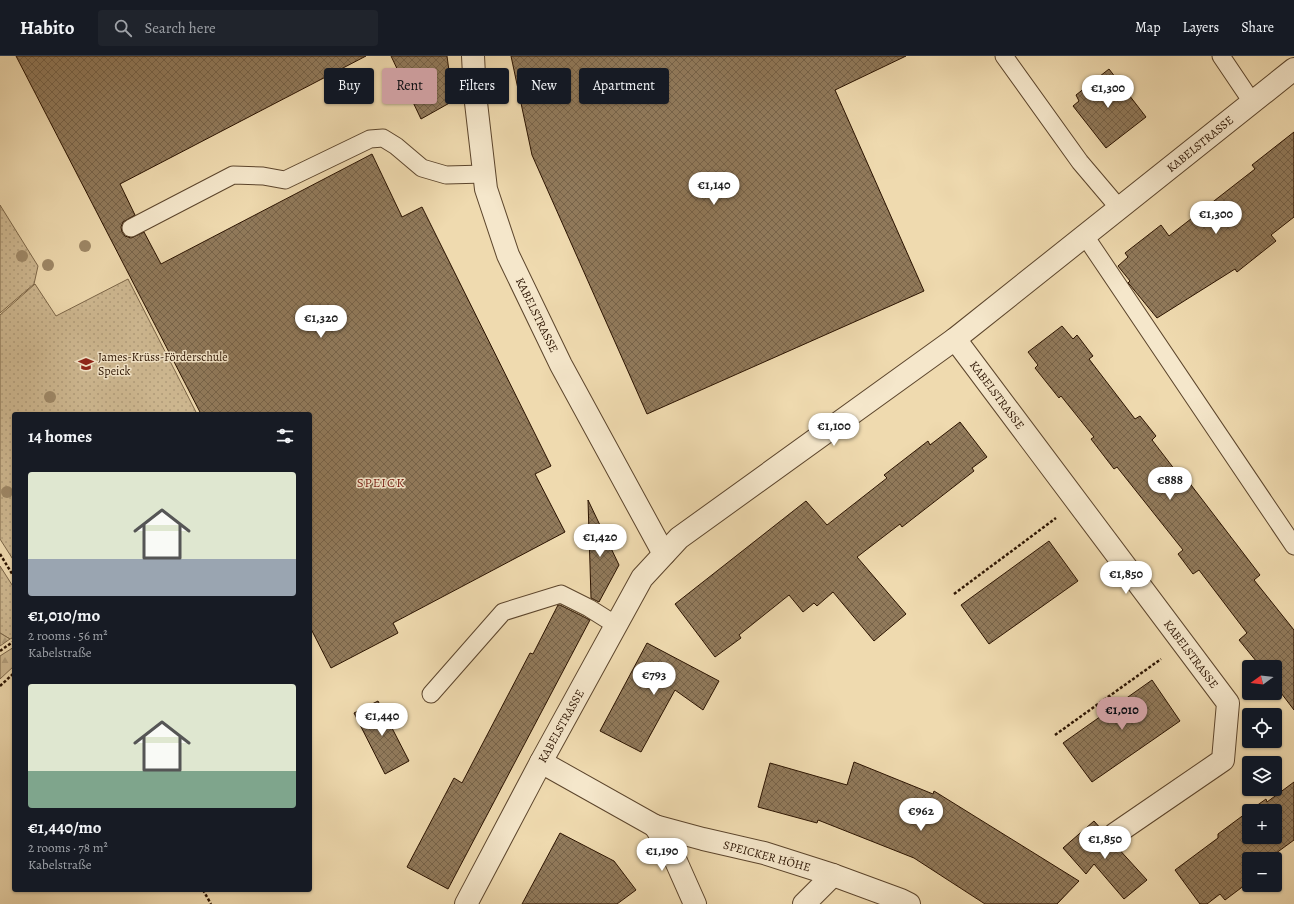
<!DOCTYPE html>
<html lang="en">
<head>
<meta charset="utf-8">
<style>
  body { margin:0; font-family:Alegreya,serif; background:#20242c; color:#f1f3f6; height:100vh; display:flex; flex-direction:column; font-size:15px; white-space:nowrap }
  * { box-sizing:border-box; margin:0 }
  p { font-size:13px; color:#9ea1a6 }
  .icon { flex:none; width:22px; height:22px; fill:none; stroke:currentColor; stroke-width:2; stroke-linecap:round; stroke-linejoin:round }
  .map { position:relative; flex:1; overflow:hidden }
  .sheet { position:absolute; left:12px; top:356px; width:300px; height:480px; display:flex; flex-direction:column; background:#171b24; border-radius:4px; box-shadow:0 1px 3px #0004 }
  .sheet>* { flex:none }
  .guide { position:absolute; left:324px; top:12px; width:380px; height:36px; display:flex; gap:8px }
  .needle { width:26px; rotate:255deg }
  .fabs { position:absolute; left:1242px; top:604px; display:grid; gap:8px }
  .fabs a { display:grid; place-items:center; width:40px; height:40px; border-radius:4px; background:#171b24; box-shadow:0 1px 3px #0004; font-size:20px }
  .price { position:absolute; translate:-50% -34px; padding:0 9px; border-radius:14px; background:#fff; color:#222; font-size:13px; line-height:26px; filter:drop-shadow(0 1px 2px #0008) }
  .price::after { content:''; position:absolute; left:50%; top:24px; width:12px; height:9px; margin-left:-6px; background:inherit; clip-path:polygon(0 0,100% 0,50% 100%) }
  .price.active { background:#c59692; color:#111 }
  ul { padding:0; list-style:none }
  li { display:grid; align-content:center; gap:8px; height:212px; padding:0 16px }
  li span { display:grid; place-items:center; height:124px; border-radius:4px; color:#555 }
  li>.icon { margin-inline-start:auto }
  span .icon { width:72px; height:72px; fill:#fffc; stroke-width:1 }
  li b { font-size:17px }
  h2 { display:flex; justify-content:space-between; align-items:center; height:48px; padding:0 16px; font-size:17px }
  .chip { padding:0 14px; border-radius:4px; background:#171b24; box-shadow:0 1px 3px #0004; font-size:14px; line-height:36px }
  .chip.active { background:#c59692; color:#111 }
  header { display:flex; align-items:center; gap:24px; box-sizing:border-box; height:56px; padding:0 20px; background:#171b24; border-bottom:1px solid #363941 }
  header strong { font-size:19px }
  nav { display:flex; gap:22px; margin-inline-start:auto; font-size:14px }
  .search { width:280px; height:36px; background:#20242c; display:flex; align-items:center; gap:10px; box-sizing:border-box; padding:0 14px; border-radius:4px; color:#9ea1a6; font-size:15px }
  .map>svg:first-child { display:block }
  .grass { fill:url(#grass-dots); stroke:#7c6648 }
  .forest { fill:url(#forest-firs); stroke:#7c6648 }
  .building { fill:url(#building-cross-hatch); stroke:#2b1300 }
  .lines { fill:none; stroke-linecap:round; stroke-linejoin:round }
  .lane-casing { stroke:#5c452c; stroke-width:19 }
  .street-casing { stroke:#5c452c; stroke-width:24 }
  .path { stroke:#2b1300; stroke-width:2.5; stroke-dasharray:3 2; stroke-linecap:butt }
  .lane { stroke:#f5e7cb; stroke-width:17 }
  .street { stroke:#f5e7cb; stroke-width:22 }
  .tree { fill:#9e8867 }
  .labels { text-anchor:middle; dominant-baseline:central; stroke-width:3; stroke-linejoin:round; paint-order:stroke }
  .street-label { font-size:12px; fill:#2b1300; stroke:#f5e7cb }
  .poi-label { font-size:12px; fill:#2b1300; stroke:#f5e7cb; text-anchor:start }
  .neighbourhood-label { font-size:13px; letter-spacing:1px; fill:#7a1f14; stroke:#f5e7cb }
</style>
</head>
<body>
<header>
<strong>Habito</strong>
<div class="search"><svg class="icon" aria-label="search" viewBox="0 0 24 24"><circle cx="10" cy="10" r="6"/><path d="M15 15l6 6"/></svg>Search here</div>
<nav><a>Map</a><a>Layers</a><a>Share</a></nav>
</header>
<div class="map">
<svg width="1294" height="848" viewBox="0 0 1294 848">
  <defs>
    <pattern id="grass-dots" width="8" height="8" patternUnits="userSpaceOnUse"><rect width="8" height="8" fill="#ceb891"/><path d="M2 2h.1M6 6h.1" fill="none" stroke="#b19d7b" stroke-width="1.8" stroke-linecap="round"/></pattern>
    <pattern id="forest-firs" width="22" height="20" patternUnits="userSpaceOnUse"><rect width="22" height="20" fill="#ceb891"/><path d="M5 1l3.5 6h-7zM16 11l3.5 6h-7z" fill="#b19d7b"/></pattern>
    <pattern id="building-cross-hatch" width="8" height="8" patternUnits="userSpaceOnUse"><rect width="8" height="8" fill="#917a5b"/><path d="M0 0l8 8M0 8l8-8" fill="none" stroke="#776349"/></pattern>
  </defs>
  <rect width="100%" height="100%" fill="#efdaaf"/>
  <filter id="stains"><feTurbulence type="fractalNoise" baseFrequency=".005" numOctaves="4"/><feColorMatrix values="0 0 0 0 .2 0 0 0 0 .09 0 0 0 0 .02 0 0 0 .5 -.17"/></filter>
  <radialGradient id="worn" r=".72"><stop offset=".6" stop-color="#630" stop-opacity="0"/><stop offset="1" stop-color="#630" stop-opacity=".3"/></radialGradient>
  <g class="grass">
    <polygon points="0,149 38,210 34,228 0,257"/>
    <polygon points="128,223 197,358 14,358 14,505 0,483 0,259 35,228 56,260"/>
    <polygon points="0,510 14,532 14,581 10,583 0,577"/>
  </g>
  <g class="forest">
    <polygon points="0,577 10,583 0,590"/>
    <polygon points="14,591 14,610 0,623 0,600"/>
  </g>
  <g class="building">
    <polygon points="16,0 366,0 120,128 135,159 123,166 121,171 122,176 125,180 131,182 144,176 161,208 372,98 402,161 422,151 551,410 535,418 565,476 393,567 398,577 331,612 310,571 310,358 201,358"/>
    <polygon points="391,0 447,0 453,45 421,63"/>
    <polygon points="511,0 906,0 835,34 924,235 647,358 532,99"/>
    <polygon points="1109,13 1146,61 1106,92 1073,50 1079,45 1076,39"/>
    <polygon points="1294,76 1294,161 1271,179 1276,185 1237,216 1235,213 1157,262 1130,229 1128,227 1130,225 1118,210 1128,201 1125,197 1161,169 1169,180 1255,113 1252,109"/>
    <polygon points="1062,270 1073,283 1077,279 1093,300 1089,303 1135,363 1140,360 1156,380 1152,384 1185,427 1188,425 1260,519 1254,524 1294,574 1294,654 1275,629 1275,611 1261,611 1239,584 1247,577 1199,514 1193,518 1178,498 1183,494 1117,411 1114,413 1091,383 1094,381 1061,340 1059,342 1035,312 1038,309 1028,296"/>
    <polygon points="960,366 987,401 972,412 974,415 902,471 900,468 857,501 906,558 874,585 833,536 817,550 814,547 803,556 789,539 739,579 741,582 715,601 675,548 806,445 827,469 887,422 884,419 928,385 930,389"/>
    <polygon points="588,444 619,509 599,546 591,542"/>
    <polygon points="1049,485 1078,525 989,588 961,549"/>
    <polygon points="558,549 560,549 590,564 448,833 407,811 454,722 462,727 530,597 533,598"/>
    <polygon points="647,587 719,625 703,654 675,634 641,696 600,675"/>
    <polygon points="1152,624 1180,665 1092,726 1063,687"/>
    <polygon points="378,645 409,705 385,718 354,657"/>
    <polygon points="854,706 933,738 934,735 1079,825 1057,848 985,848 914,802 818,764 817,767 758,751 770,707 847,729"/>
    <polygon points="1294,726 1294,784 1268,803 1249,803 1249,826 1225,844 1220,838 1207,848 1200,848 1175,814 1218,782 1218,778 1249,755 1249,781 1275,781 1275,755 1249,755 1266,743 1267,746"/>
    <polygon points="1094,765 1103,775 1103,779 1105,785 1110,789 1116,790 1147,824 1124,843 1094,808 1086,818 1063,792"/>
    <polygon points="560,777 614,805 636,834 617,848 522,848"/>
  </g>
  <g class="lines">
    <g class="lane-casing">
      <g id="lane">
        <polyline points="1004,0 1080,106 1119,152"/>
        <polyline points="1221,0 1252,46"/>
        <polyline points="131,172 233,119 263,120 285,124 370,83 383,82 396,90 422,112 446,119 485,118"/>
        <polyline points="1085,180 1294,490"/>
        <polyline points="431,638 503,556 561,538 589,552 616,569"/>
      </g>
    </g>
    <g class="street-casing">
      <g id="street">
        <polyline points="473,0 475,38 486,133 508,199 561,309 664,498"/>
        <polyline points="955,283 1228,647 1223,704 1115,778"/>
        <polyline points="541,706 655,770 703,783 764,797 833,819 901,844 909,848"/>
        <polyline points="655,770 675,803 695,848"/>
        <polyline points="466,848 541,706 642,522 679,482 955,283 1294,13"/>
        <polyline points="804,848 833,819"/>
      </g>
    </g>
    <g class="path">
      <polyline points="0,498 14,521"/>
      <polyline points="954,538 1056,462"/>
      <polyline points="0,595 14,585"/>
      <polyline points="0,630 14,617"/>
      <polyline points="1055,679 1161,603"/>
      <polyline points="203,834 211,848"/>
    </g>
    <use href="#lane" class="lane"/>
    <use href="#street" class="street"/>
  </g>
  <g class="tree">
    <circle cx="85" cy="190" r="6"/>
    <circle cx="22" cy="200" r="6"/>
    <circle cx="48" cy="209" r="6"/>
    <circle cx="50" cy="341" r="6"/>
    <circle cx="7" cy="436" r="6"/>
  </g>
  <defs>
    <g id="school-bare" transform="scale(1.2)"><path d="M0-5L7-2L0 1L-7-2ZM-4 1L0 2.5L4 1V4Q0 6-4 4Z" fill="#8f2418" stroke="#f5e7cb" stroke-width="2.5" paint-order="stroke"/></g>
  </defs>
  <g fill-rule="evenodd">
    <use href="#school-bare" x="86" y="308"/>
  </g>
  <g class="labels">
    <g class="street-label">
      <text transform="translate(1200 88) rotate(-39)">KABELSTRASSE</text>
      <text transform="translate(537 259) rotate(64)">KABELSTRASSE</text>
      <text transform="translate(997 339) rotate(53)">KABELSTRASSE</text>
      <text transform="translate(1191 598) rotate(53)">KABELSTRASSE</text>
      <text transform="translate(561 670) rotate(-61)">KABELSTRASSE</text>
      <text transform="translate(767 800) rotate(15)">SPEICKER HÖHE</text>
    </g>
    <g class="poi-label">
      <text x="98" y="301">James-Krüss-Förderschule<tspan x="98" dy="14">Speick</tspan></text>
    </g>
    <g class="neighbourhood-label">
      <text x="381" y="426">SPEICK</text>
    </g>
  </g>
  <rect width="100%" height="100%" filter="url(#stains)"/>
  <rect width="100%" height="100%" fill="url(#worn)"/>
</svg>
<div class="fabs">
<a><svg class="needle" viewBox="-14 -14 28 28"><path d="M0-13l5 13h-10z" fill="#e53935"/><path d="M0 13l5-13h-10z" fill="#9ea1a6"/></svg></a>
<a><svg class="icon" aria-label="locate" viewBox="0 0 24 24"><circle cx="12" cy="12" r="6"/><path d="M12 2v4M12 18v4M2 12h4M18 12h4"/></svg></a>
<a><svg class="icon" aria-label="layers" viewBox="0 0 24 24"><path d="M12 4l9 5-9 5-9-5zM3 14l9 5 9-5"/></svg></a>
<a>+</a>
<a>−</a>
</div>
<b class="price" style="left:1108px;top:53px">€1,300</b>
<b class="price" style="left:714px;top:150px">€1,140</b>
<b class="price" style="left:1216px;top:179px">€1,300</b>
<b class="price" style="left:321px;top:283px">€1,320</b>
<b class="price" style="left:834px;top:391px">€1,100</b>
<b class="price" style="left:1170px;top:445px">€888</b>
<b class="price" style="left:600px;top:502px">€1,420</b>
<b class="price" style="left:1126px;top:539px">€1,850</b>
<b class="price" style="left:654px;top:640px">€793</b>
<b class="price active" style="left:1122px;top:675px">€1,010</b>
<b class="price" style="left:382px;top:681px">€1,440</b>
<b class="price" style="left:921px;top:776px">€962</b>
<b class="price" style="left:1105px;top:804px">€1,850</b>
<b class="price" style="left:662px;top:816px">€1,190</b>
<div class="guide">
<a class="chip">Buy</a>
<a class="chip active">Rent</a>
<a class="chip">Filters</a>
<a class="chip">New</a>
<a class="chip">Apartment</a>
</div>
<section class="sheet">
<h2>14 homes<svg class="icon" aria-label="filters" viewBox="0 0 24 24"><path d="M4 7h16M4 17h16"/><circle cx="9" cy="7" r="2"/><circle cx="15" cy="17" r="2"/></svg></h2>
<ul>
<li><span style="background:linear-gradient(#dfe7d0 70%,#9aa5b1 0)"><svg class="icon" aria-label="home" viewBox="0 0 24 24"><path d="M3 11l9-7 9 7M6 9v11h12V9"/></svg></span><div><b>€1,010/mo</b><p>2 rooms · 56 m²</p><p>Kabelstraße</p></div></li>
<li><span style="background:linear-gradient(#dfe7d0 70%,#7fa58c 0)"><svg class="icon" aria-label="home" viewBox="0 0 24 24"><path d="M3 11l9-7 9 7M6 9v11h12V9"/></svg></span><div><b>€1,440/mo</b><p>2 rooms · 78 m²</p><p>Kabelstraße</p></div></li>
</ul>
</section>
</div>
</body>
</html>
